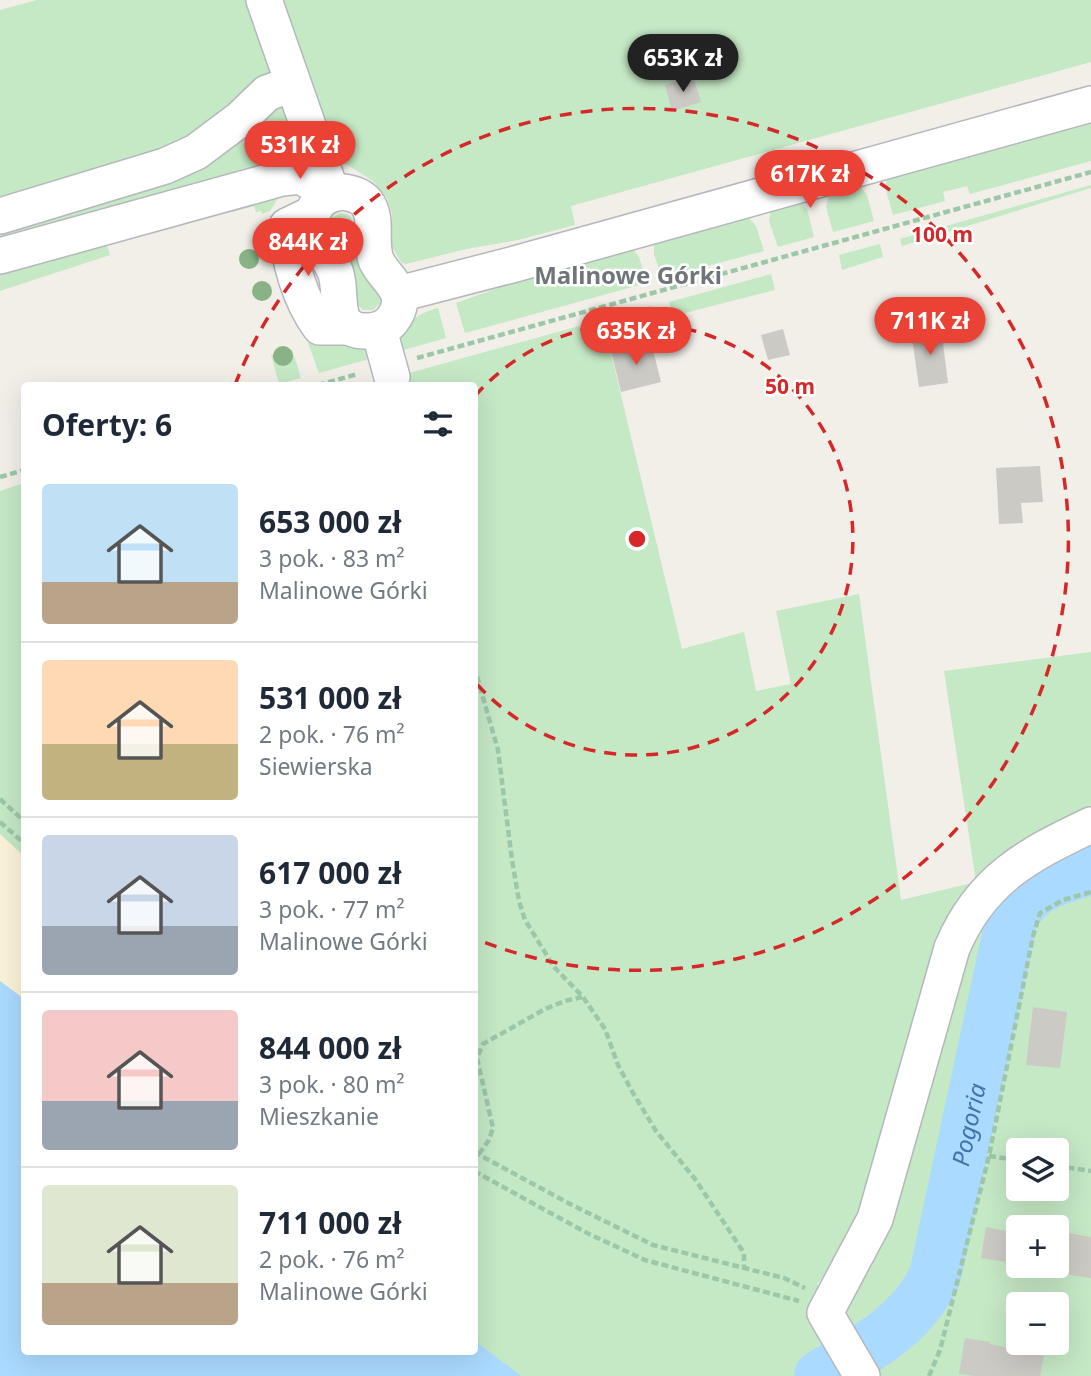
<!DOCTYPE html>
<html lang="pl">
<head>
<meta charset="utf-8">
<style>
  body { margin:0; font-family:"Noto Sans",sans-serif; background:#f6f6f7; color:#1f2937; height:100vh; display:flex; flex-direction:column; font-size:26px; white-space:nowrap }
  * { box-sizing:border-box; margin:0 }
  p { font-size:23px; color:#747a83 }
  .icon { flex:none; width:38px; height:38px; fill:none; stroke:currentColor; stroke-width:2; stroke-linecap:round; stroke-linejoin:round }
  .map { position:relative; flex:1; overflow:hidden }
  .sheet { position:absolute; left:21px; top:382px; width:457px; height:973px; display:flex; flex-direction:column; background:#fff; border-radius:7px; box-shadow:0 7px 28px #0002 }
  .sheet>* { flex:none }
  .tools { position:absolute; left:1006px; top:1138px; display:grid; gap:14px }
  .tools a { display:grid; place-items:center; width:63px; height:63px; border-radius:7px; background:#fff; box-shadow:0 7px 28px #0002; font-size:35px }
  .price { position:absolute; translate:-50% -60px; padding:0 16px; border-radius:24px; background:#ea4335; color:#fff; font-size:23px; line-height:46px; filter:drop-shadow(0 2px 4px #0008) }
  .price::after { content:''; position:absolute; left:50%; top:42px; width:21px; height:16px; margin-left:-10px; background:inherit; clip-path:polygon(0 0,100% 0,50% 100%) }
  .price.active { background:#222; color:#fff }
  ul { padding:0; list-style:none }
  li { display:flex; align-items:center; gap:21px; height:175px; padding:0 21px }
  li+li { border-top:2px solid #e0e1e3 }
  li span { display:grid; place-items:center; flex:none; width:196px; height:140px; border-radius:7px; color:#555 }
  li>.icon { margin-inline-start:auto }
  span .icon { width:84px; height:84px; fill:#fffc; stroke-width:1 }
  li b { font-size:30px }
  h2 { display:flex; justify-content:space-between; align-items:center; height:84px; padding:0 21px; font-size:30px }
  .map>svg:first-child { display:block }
  .green { fill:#c5e8c5; fill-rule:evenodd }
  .sand { fill:#fbf3d9 }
  .water { fill:#aadaff }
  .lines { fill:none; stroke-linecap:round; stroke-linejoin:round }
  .river { stroke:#aadaff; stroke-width:52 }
  .building { fill:#cccac5 }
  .minor-casing { stroke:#b5b8bc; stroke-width:38 }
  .path { stroke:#9cc7a9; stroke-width:4.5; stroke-dasharray:7 3.5; stroke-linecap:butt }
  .minor { stroke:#fff; stroke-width:35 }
  .tree { fill:#89b387 }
  .ring { fill:none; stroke:#d62828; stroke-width:3.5; stroke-dasharray:12 9 }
  .labels { text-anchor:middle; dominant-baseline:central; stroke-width:5; stroke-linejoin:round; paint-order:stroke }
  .neighbourhood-label { font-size:24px; font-weight:bold; fill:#70757a; stroke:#fff }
  .water-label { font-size:24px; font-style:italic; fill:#4174aa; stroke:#fff }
  .centre { fill:#d62828; stroke:#fff; stroke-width:3.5 }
  .ring-label { font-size:21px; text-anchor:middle; font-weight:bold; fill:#d62828; stroke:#fff; stroke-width:5; stroke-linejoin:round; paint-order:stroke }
</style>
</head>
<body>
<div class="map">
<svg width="1091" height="1376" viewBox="0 0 1091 1376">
  <rect width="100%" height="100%" fill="#f1efe8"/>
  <g class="green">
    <polygon points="37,0 247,0 274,72 300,158 300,163 270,211 262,214 261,211 256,212 254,206 232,212 228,204 105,239 110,255 0,291 0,10"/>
    <polygon points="281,0 1091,0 1091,62 571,206 575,225 518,240 466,249 406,264 401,262 392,247 392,213 387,198 373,181 338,159"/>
    <polygon points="1091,117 1091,161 970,194 967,186 943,192 945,201 893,215 885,187 889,173"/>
    <polygon points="1091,185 1091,188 902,246 900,239"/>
    <polygon points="860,186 867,195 874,221 833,232 826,207 831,189"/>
    <polygon points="796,198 807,209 814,237 778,247 769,221 771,211"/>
    <path d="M340,213L349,215L354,223C354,244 353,262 367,279C373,286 378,290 381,298L380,303L373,310H363L356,303V285L351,262L329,229L331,218Z"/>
    <polygon points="748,217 756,226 764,251 662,278 654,254 654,243"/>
    <polygon points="880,244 883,257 842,270 839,255"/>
    <polygon points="633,249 639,257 647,283 465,333 456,303 529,277"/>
    <polygon points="771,274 775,290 673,316 669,302"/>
    <path d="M651,306L656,321L606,333L682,649L744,632L756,691L791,684L776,611L859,594L901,900L976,882L944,671L1091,652V811C1020,845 967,873 937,951L866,1207L842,1255L817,1284L845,1303L886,1226L968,940C985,913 1006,885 1033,868C1051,856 1072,847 1091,837V1376H0V491L24,483V1351H474V385H366ZM1018,1150H1057V1188H1018ZM1018,1227H1057V1265H1018ZM1018,1304H1057V1342H1018Z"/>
    <path d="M438,308L446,338L400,351C398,327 417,313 438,308Z"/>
    <polygon points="321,339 363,347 373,358 319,373 308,343"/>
    <polygon points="292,349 301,378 279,384 271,355"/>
  </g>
  <polygon class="sand" points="0,834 24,856 24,999 0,981"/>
  <polygon class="water" points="0,981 24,999 24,1351 474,1351 474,1340 521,1376 0,1376"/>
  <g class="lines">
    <path class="river" id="s1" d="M820,1376C866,1349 911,1326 935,1276L1012,917C1032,883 1056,880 1091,869"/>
  </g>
  <g class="building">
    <polygon points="693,76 701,102 672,111 665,85"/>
    <polygon points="941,327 948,383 919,387 911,331"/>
    <polygon points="783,329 790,355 768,360 761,335"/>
    <polygon points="651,342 661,382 621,392 611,351"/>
    <polygon points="1040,466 1043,502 1021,503 1023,523 999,524 996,468"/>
    <polygon points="1033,1007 1067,1012 1060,1068 1026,1065"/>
    <polygon points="986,1227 1011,1232 1006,1262 981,1258"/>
    <polygon points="1057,1231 1091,1237 1091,1278 1057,1273"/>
    <polygon points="965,1338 990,1342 990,1344 1044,1356 1040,1376 974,1376 959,1374"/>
  </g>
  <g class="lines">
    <g class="minor-casing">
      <g id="minor">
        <polyline points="264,0 332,194"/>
        <path d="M342,192C351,193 360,195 366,202C379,218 369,241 376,260C385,280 410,291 395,316C389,326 380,331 368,331C330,332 343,297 336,274C329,250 298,235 315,208C321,197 330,194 342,192Z"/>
        <path d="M310,215L287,226C288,260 300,300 320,327H350"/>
        <polyline points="0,216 165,166 196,152 240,119 267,93 292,84"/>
        <polyline points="0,256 282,178 300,176 332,194"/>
        <polyline points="399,294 515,264 1091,104"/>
        <polyline points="379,330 392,377"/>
        <path d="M862,1376L825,1313L875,1219L952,948C981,879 1028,855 1091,825"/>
      </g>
    </g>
    <g class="path">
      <polyline points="417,358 1091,172"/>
      <polyline points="318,385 358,374"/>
      <polyline points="0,477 24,470"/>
      <polyline points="474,666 498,750 512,860 519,901 525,920 554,967 583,997 605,1029 618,1065 633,1093 656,1131 695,1179 744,1253 744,1269"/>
      <polyline points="0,799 24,821"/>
      <polyline points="0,822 24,843"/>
      <polyline points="474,1152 572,1205 653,1245 784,1278 805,1288"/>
      <polyline points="479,1154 489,1140 493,1128 477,1058 483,1044 545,1009 565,1001 582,997"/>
      <polyline points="989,1156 1018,1160"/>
      <polyline points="1057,1166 1091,1171"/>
      <polyline points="474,1171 587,1233 645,1260 799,1301"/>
      <polyline points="929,1376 940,1350 989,1156 1033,936 1040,913 1063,900 1091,892"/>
    </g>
    <use href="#minor" class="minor"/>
  </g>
  <g class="tree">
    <circle cx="249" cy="259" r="10"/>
    <circle cx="262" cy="291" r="10"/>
    <circle cx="283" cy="356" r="10"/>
  </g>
  <g class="ring">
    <path d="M475 396A216 216 0 1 1 475 682"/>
    <path d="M235 385A431 431 0 1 1 476 939"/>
  </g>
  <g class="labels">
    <g class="neighbourhood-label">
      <text x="628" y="274">Malinowe Górki</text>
    </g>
    <g class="water-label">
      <text stroke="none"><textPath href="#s1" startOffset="310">Pogoria</textPath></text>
    </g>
  </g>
  <circle cx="637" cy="539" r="10" class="centre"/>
  <g class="ring-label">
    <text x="942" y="242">100 m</text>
    <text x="790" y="394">50 m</text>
  </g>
</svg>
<div class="tools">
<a><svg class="icon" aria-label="layers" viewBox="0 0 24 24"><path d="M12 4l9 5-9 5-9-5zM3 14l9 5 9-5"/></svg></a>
<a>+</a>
<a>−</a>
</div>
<b class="price active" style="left:683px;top:94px">653K zł</b>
<b class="price" style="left:300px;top:181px">531K zł</b>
<b class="price" style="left:810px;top:210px">617K zł</b>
<b class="price" style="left:308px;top:278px">844K zł</b>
<b class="price" style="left:930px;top:357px">711K zł</b>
<b class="price" style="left:636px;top:367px">635K zł</b>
<section class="sheet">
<h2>Oferty: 6<svg class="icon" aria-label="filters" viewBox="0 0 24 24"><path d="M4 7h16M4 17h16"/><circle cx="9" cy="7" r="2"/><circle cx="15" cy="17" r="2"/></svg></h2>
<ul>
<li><span style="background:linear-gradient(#bfe0f5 70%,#b9a48a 0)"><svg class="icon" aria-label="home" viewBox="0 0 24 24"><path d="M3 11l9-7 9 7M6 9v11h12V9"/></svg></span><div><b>653 000 zł</b><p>3 pok. · 83 m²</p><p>Malinowe Górki</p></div></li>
<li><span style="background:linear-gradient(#ffd9b3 60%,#c2b280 0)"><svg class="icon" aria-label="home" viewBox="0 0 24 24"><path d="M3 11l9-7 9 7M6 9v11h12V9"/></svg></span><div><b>531 000 zł</b><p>2 pok. · 76 m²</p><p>Siewierska</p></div></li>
<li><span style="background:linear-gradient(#c9d6e8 65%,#9aa5b1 0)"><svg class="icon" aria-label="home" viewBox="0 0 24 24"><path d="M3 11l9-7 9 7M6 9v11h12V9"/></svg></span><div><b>617 000 zł</b><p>3 pok. · 77 m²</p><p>Malinowe Górki</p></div></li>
<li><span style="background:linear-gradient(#f6c9c9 65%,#9aa5b1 0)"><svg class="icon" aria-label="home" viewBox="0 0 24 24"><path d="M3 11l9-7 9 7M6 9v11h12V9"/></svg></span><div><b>844 000 zł</b><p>3 pok. · 80 m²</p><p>Mieszkanie</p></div></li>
<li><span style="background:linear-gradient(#dfe7d0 70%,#b9a48a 0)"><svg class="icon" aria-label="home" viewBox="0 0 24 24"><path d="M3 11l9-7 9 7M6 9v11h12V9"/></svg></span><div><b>711 000 zł</b><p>2 pok. · 76 m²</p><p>Malinowe Górki</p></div></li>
</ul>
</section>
</div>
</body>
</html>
